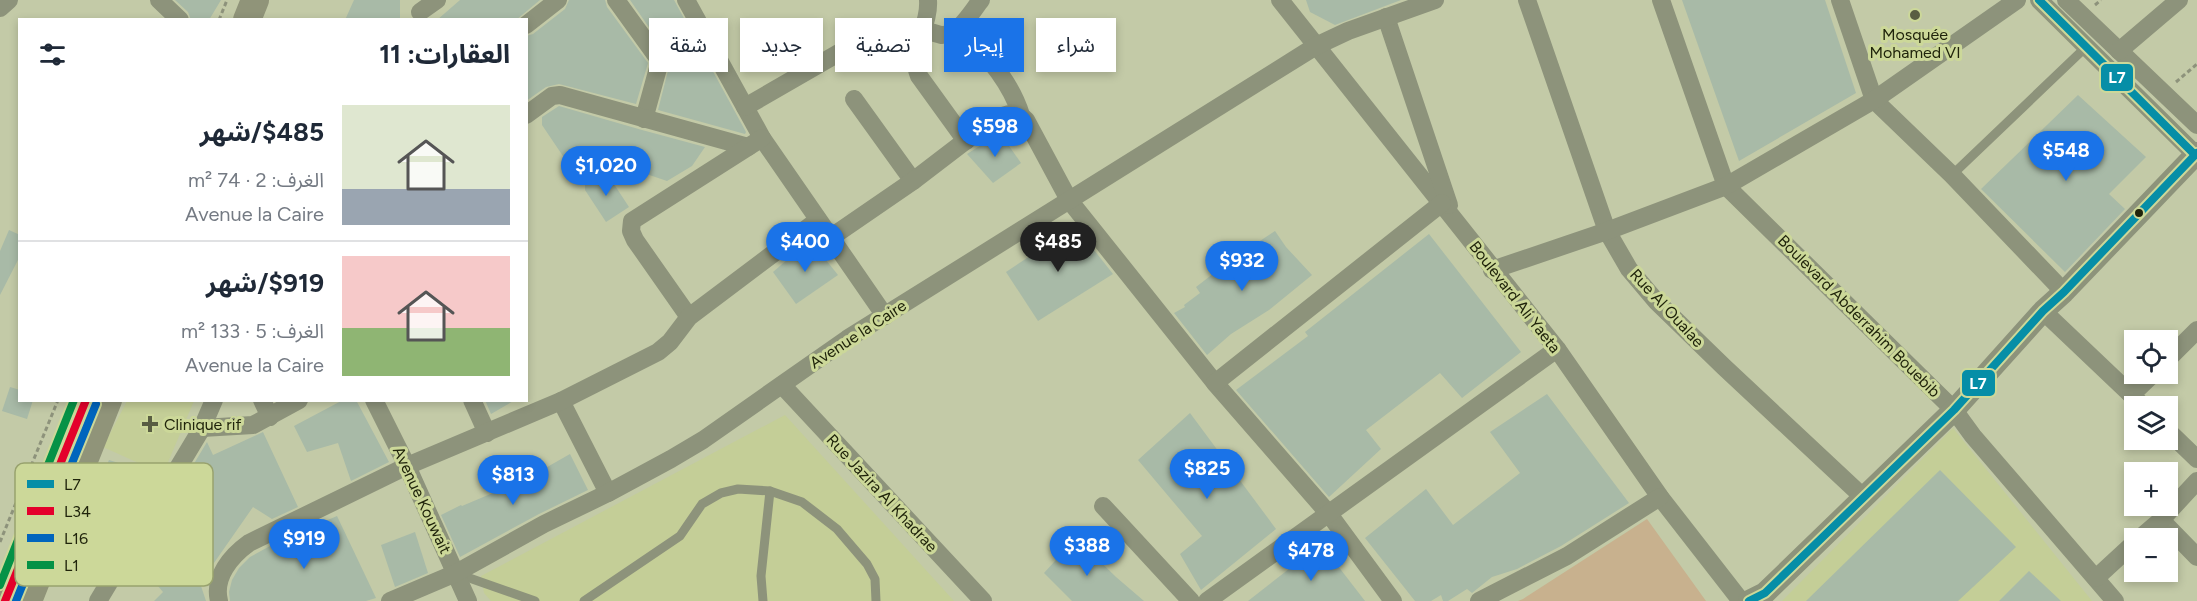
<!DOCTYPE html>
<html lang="ar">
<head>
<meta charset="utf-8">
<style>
  body { margin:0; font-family:Figtree,"Noto Sans Arabic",sans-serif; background:#f6f6f7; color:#1f2937; direction:rtl; height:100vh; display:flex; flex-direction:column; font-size:22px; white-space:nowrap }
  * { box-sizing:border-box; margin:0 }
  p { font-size:20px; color:#747a83 }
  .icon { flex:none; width:33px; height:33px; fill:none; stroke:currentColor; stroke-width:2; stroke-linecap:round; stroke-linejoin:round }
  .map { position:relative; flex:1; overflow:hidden; direction:ltr }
  .side { position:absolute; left:18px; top:18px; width:510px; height:384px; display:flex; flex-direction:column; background:#fff; border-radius:0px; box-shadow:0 3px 9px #0003; direction:rtl }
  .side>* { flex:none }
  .banner { position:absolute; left:546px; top:18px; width:570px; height:54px; direction:rtl; display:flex; gap:12px }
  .tools { position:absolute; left:2124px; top:330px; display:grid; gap:12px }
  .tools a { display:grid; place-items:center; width:54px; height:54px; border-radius:0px; background:#fff; box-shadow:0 3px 9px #0003; font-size:30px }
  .price { position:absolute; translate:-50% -51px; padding:0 14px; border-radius:21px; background:#1a73e8; color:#fff; font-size:20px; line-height:39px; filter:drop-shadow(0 2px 3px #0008) }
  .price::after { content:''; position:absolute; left:50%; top:36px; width:18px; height:14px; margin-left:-9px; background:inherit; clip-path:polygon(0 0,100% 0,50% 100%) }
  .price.selected { background:#222; color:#fff }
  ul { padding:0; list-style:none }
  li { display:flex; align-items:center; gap:18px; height:150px; padding:0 18px }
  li+li { border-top:2px solid #e0e1e3 }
  li span { display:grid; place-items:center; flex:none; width:168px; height:120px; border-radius:0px; color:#555 }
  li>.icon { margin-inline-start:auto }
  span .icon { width:72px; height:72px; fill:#fffc; stroke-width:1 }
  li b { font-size:26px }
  h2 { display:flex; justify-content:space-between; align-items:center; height:72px; padding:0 18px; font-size:26px }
  .chip { padding:0 21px; border-radius:0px; background:#fff; box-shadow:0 3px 9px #0003; font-size:21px; line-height:54px }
  .chip.selected { background:#1a73e8; color:#fff }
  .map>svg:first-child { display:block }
  .built { fill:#c4ce97 }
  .green { fill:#c8b18e }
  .building { fill:#a8baa7 }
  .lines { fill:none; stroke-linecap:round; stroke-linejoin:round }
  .path { stroke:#8d927b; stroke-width:3; stroke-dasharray:4.5 3; stroke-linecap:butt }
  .service { stroke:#8d937b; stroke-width:9 }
  .minor { stroke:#8d937b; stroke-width:18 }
  .tertiary { stroke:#8d937b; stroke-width:22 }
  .primary { stroke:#909479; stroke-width:28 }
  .bus-1-casing { stroke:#ccd899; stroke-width:12 }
  .bus-2-casing { stroke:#ccd899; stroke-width:12 }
  .bus-3-casing { stroke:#ccd899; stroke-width:12 }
  .bus-4-casing { stroke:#ccd899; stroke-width:12 }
  .bus-1 { stroke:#068ea7; stroke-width:8 }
  .bus-2 { stroke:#e4002b; stroke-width:8 }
  .bus-3 { stroke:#0065bd; stroke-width:8 }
  .bus-4 { stroke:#059246; stroke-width:8 }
  .poi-dot { fill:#595e42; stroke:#ccd899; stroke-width:2 }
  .bus-dot { fill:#20240b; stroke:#ccd899; stroke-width:2 }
  .labels { text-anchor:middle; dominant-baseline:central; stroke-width:6; stroke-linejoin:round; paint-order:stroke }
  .poi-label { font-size:16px; fill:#20240b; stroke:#ccd899 }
  .street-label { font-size:16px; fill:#20240b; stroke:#ccd899 }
  .key { fill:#ccd899; stroke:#98a26e; stroke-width:1.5 }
  .key-label { font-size:16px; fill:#20240b }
  .line-badge { stroke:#ccd899; stroke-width:2 }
  .badge-label { font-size:16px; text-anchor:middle; font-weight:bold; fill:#fff }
</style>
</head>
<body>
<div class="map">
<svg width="2197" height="601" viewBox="0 0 2197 601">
  <rect width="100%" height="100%" fill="#c3caa7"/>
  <g class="built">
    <polygon points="127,401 194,401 163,474 103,447"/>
    <polygon points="785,415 954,601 491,601 484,593 481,576"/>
    <polygon points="1953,428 2092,601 1782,601"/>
  </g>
  <polygon class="green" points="1647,519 1706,601 1518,601 1523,599"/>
  <g class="building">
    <polygon points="175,0 221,0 209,20 191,20 188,12"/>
    <polygon points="354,0 400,0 400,20 345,20"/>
    <polygon points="460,0 540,0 516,20 437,20"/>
    <polygon points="569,0 605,0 607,7 648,63 636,104 559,84 546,87 526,101 526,36 533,34 565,9"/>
    <polygon points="630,0 674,0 746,132 745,134 658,110 671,59"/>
    <polygon points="1306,0 1401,0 1335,25 1310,12"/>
    <polygon points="1682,0 1825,0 1856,93 1739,161"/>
    <polygon points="2078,95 2146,157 2109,194 2125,209 2065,272 1981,189"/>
    <polygon points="559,106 642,130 705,147 692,166 667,181 579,151 571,168 542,125 542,117"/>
    <polygon points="1000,133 1021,163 993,183 967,154"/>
    <polygon points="606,172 629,207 606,222 585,190 585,185"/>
    <polygon points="1075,226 1113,274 1038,321 1006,272"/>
    <polygon points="9,230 20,235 20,256 0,295 0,251"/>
    <polygon points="1275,231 1286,247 1312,275 1269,310 1231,334 1207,355 1174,313 1185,307 1184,305 1200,293 1196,287 1231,260"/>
    <polygon points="1429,234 1521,352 1462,398 1440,373 1366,430 1381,449 1329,497 1236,390 1308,336 1305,332"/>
    <polygon points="810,240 838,275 796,304 773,272"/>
    <polygon points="10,387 20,390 20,400 33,400 27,419 2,411"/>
    <polygon points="1547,394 1629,503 1561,546 1517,569 1492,577 1472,593 1467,589 1448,601 1443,601 1441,595 1431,601 1415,601 1365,538 1426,489 1453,525 1520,473 1490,432"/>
    <polygon points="343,400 356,400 389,462 351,481 338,443 307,452 294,426"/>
    <polygon points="485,400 515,400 491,414"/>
    <polygon points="1190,413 1276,529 1201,590 1180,554 1202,536 1138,460"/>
    <polygon points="263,432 298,507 272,519 253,507 200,583 206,601 154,601 163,592 136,560 207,442 213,455"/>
    <polygon points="570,454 588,490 539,514 460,557 441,515 461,505 462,506 528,478"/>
    <polygon points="109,460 160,476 138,512 96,490"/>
    <polygon points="1940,470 2016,547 1958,601 1806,601"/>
    <polygon points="337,516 376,598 366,601 230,601 229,592 232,580 239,568 250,557 281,540"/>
    <polygon points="415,532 428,573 395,587 381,545"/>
    <polygon points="1076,538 1116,577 1144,601 1072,601 1044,573"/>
    <polygon points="1321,544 1365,601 1248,601"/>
    <polygon points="2029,571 2061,601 1999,601"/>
  </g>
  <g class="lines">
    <g class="path">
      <polyline points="2095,5 2101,0"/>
      <polyline points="219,20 227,0"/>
      <polyline points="2176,82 2197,64"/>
      <polyline points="0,542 58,400"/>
    </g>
    <g class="service">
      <polyline points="1952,175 2086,47"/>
      <polyline points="458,574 535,601"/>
      <polyline points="584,601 680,536 702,504 721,493 738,489 770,491 802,502 837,529 867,564 875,579 876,601"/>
      <polyline points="763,601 761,576 770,491"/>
    </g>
    <g class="minor">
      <polyline points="159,0 180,20"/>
      <polyline points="616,0 660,61 644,119"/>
      <polyline points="686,0 762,138 885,316"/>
      <path d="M928,0C930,29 907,47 919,76L966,141"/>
      <polyline points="1280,0 1557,349 1660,497 1741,601"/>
      <polyline points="1527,0 1607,231 1629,269 1656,301 1724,367 1862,496"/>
      <polyline points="1661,0 1726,186 1954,410 1973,436 2115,601"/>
      <polyline points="1840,0 1874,100 1952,175 2064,292"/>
      <polyline points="2039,0 2197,156"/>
      <polyline points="2066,0 2197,125"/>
      <polyline points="0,8 9,0"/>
      <polyline points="420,12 437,0"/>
      <polyline points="1386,17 1449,205"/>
      <polyline points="526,25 558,0"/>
      <path d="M958,28C985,52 1010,80 1021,115"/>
      <path d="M923,30C929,31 936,34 942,35C959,35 972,11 981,0"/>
      <polyline points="2119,51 2179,0"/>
      <polyline points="854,99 913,181"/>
      <polyline points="745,107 856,43 921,33"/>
      <polyline points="526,115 552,96 560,95 748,147"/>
      <path d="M830,238L913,181L994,119C1006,114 1016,110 1026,120L1069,200L1215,383L1329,514L1393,601"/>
      <polyline points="1492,270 1607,231 1726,186 1874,100 2017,0"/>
      <polyline points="2043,311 2143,406"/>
      <polyline points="689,317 635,240 631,231 632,221 762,138"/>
      <polyline points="2168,359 2197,330"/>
      <polyline points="1215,383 1442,203"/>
      <polyline points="782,385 983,601"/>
      <polyline points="2131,395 2153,374"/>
      <polyline points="262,400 270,417"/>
      <polyline points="374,400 407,466 468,601"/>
      <polyline points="472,400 487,433"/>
      <polyline points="561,401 608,493"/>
      <polyline points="202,428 253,425 299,400"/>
      <polyline points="2168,431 2197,459"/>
      <polyline points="1103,506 1191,601"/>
      <polyline points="2161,520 2197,557"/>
      <polyline points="2140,538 2161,520 2197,481"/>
      <polyline points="2096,578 2134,543"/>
      <polyline points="98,601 202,428 214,400"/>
      <path d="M219,601C213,577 231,556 249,543L407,466L561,401L658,352L670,342L689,317L818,220"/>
      <polyline points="390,601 456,573 544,524 608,493 671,459 703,440 847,339 1316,46 1348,31 1435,0"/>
      <polyline points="1207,601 1557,349"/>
      <polyline points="1479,601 1567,556 1660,497"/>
    </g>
    <polyline class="tertiary" points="1749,601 1765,593 1954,410 2043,311 2064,292 2197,153"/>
    <g class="primary">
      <polyline points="247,20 255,0"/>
      <polyline points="5,601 86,400"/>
      <polyline points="28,601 108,400"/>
    </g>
    <g class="bus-1-casing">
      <g id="bus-1">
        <polyline points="2039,0 2195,155"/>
        <polyline points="1749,601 1765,593 1954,410 2043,311 2064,292 2197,153"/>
      </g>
    </g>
    <g class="bus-2-casing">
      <polyline id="bus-2" points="5,601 86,400"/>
    </g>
    <g class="bus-3-casing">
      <polyline id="bus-3" points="16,601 96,404"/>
    </g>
    <g class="bus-4-casing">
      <polyline id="bus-4" points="0,585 74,400"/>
    </g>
    <use href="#bus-1" class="bus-1"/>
    <use href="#bus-2" class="bus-2"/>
    <use href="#bus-3" class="bus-3"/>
    <use href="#bus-4" class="bus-4"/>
  </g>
  <g class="poi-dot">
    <circle cx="1915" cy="15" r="6"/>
    <path d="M147 415h6v6h6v6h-6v6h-6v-6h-6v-6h6z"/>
  </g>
  <circle class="bus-dot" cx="2139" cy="213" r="5"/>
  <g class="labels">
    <g class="poi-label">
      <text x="1915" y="34">Mosquée<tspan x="1915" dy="18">Mohamed VI</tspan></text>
      <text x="164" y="424" text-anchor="start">Clinique rif</text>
    </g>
    <g class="street-label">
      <text transform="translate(1515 297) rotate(52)">Boulevard Ali Yaeta</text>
      <text transform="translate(1667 308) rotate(47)">Rue Al Oualae</text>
      <text transform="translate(1859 316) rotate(45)">Boulevard Abderrahim Bouebib</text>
      <text transform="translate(858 334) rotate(-33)">Avenue la Caire</text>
      <text transform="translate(882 493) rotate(47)">Rue Jazira Al Khadrae</text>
      <text transform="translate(422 500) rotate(65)">Avenue Kouwait</text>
    </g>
  </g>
  <rect x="15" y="463" width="198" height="123" rx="9" class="key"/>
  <rect x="27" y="480" width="27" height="8" fill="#068ea7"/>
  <rect x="27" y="507" width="27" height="8" fill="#e4002b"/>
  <rect x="27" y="534" width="27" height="8" fill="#0065bd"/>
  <rect x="27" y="561" width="27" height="8" fill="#059246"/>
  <g class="key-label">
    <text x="64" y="490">L7</text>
    <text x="64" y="517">L34</text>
    <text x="64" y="544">L16</text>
    <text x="64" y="571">L1</text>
  </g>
  <g class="line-badge">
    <rect x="2100" y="63" width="34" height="29" rx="6" fill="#068ea7"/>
    <rect x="1961" y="369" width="35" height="28" rx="6" fill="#068ea7"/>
  </g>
  <g class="badge-label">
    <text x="2117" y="83">L7</text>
    <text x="1978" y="389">L7</text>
  </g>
</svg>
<div class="tools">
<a><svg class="icon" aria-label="locate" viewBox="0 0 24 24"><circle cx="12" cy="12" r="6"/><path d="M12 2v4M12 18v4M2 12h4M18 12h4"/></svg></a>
<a><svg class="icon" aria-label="layers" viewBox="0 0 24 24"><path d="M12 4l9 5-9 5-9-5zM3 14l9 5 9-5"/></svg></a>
<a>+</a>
<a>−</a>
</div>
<b class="price" style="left:995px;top:158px">$598</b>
<b class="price" style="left:2066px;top:182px">$548</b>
<b class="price" style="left:606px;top:197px">$1,020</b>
<b class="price" style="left:805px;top:273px">$400</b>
<b class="price selected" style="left:1058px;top:273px">$485</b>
<b class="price" style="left:1242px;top:292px">$932</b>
<b class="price" style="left:1207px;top:500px">$825</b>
<b class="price" style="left:513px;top:506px">$813</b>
<b class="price" style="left:304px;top:570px">$919</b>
<b class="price" style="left:1087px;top:577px">$388</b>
<b class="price" style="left:1311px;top:582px">$478</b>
<div class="banner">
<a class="chip">شراء</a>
<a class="chip selected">إيجار</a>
<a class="chip">تصفية</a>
<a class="chip">جديد</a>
<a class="chip">شقة</a>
</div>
<section class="side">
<h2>العقارات: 11<svg class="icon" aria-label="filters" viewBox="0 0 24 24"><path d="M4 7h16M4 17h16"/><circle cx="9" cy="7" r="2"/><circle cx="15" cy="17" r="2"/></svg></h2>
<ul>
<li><span style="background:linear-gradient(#dfe7d0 70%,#9aa5b1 0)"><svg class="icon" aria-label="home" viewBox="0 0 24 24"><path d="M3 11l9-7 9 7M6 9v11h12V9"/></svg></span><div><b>$485/شهر</b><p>الغرف: 2 · 74 m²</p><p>Avenue la Caire</p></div></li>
<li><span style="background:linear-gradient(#f6c9c9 60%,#8fb573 0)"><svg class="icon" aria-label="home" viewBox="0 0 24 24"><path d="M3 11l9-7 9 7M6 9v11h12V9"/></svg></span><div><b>$919/شهر</b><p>الغرف: 5 · 133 m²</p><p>Avenue la Caire</p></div></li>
</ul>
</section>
</div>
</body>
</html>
